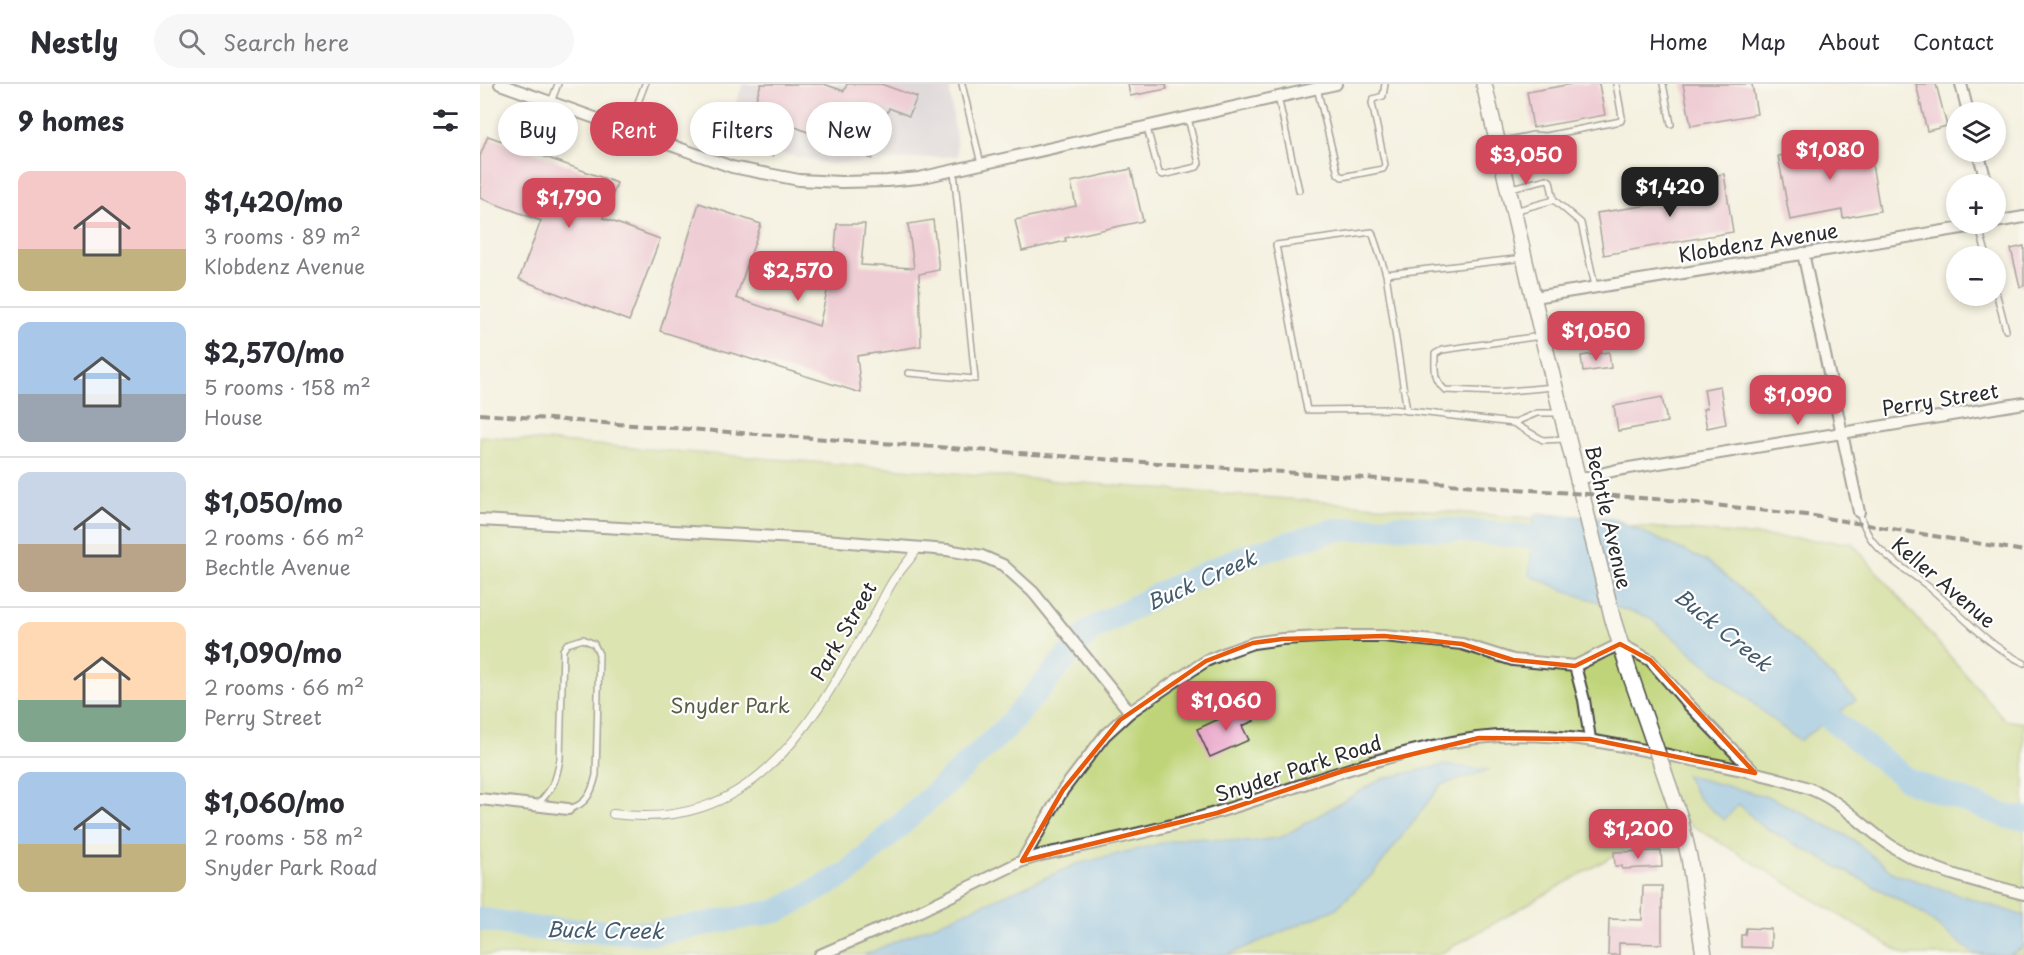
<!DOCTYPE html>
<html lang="en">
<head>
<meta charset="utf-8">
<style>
  body { margin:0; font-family:"Playpen Sans",sans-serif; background:#f7f7f7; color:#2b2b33; height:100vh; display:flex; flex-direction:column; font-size:22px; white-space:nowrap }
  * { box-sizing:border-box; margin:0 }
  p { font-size:20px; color:#7c7c81 }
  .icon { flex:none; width:33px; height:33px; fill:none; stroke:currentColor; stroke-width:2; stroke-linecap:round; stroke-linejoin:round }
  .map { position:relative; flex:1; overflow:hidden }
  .details { display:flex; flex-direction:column; background:#fff; width:480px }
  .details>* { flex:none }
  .hud { position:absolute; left:18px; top:18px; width:570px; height:54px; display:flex; gap:12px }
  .tools { position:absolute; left:1466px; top:18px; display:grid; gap:12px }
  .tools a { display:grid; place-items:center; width:60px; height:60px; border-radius:50%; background:#fff; box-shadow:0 3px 9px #0003; font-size:30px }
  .price { position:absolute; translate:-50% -51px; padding:0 14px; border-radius:12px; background:#d1495b; color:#fff; font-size:20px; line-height:39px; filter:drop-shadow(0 2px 3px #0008) }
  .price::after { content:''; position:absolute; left:50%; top:36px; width:18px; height:14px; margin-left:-9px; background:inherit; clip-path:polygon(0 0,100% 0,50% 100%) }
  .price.selected { background:#222; color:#fff }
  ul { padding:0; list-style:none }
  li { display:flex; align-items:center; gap:18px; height:150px; padding:0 18px }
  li+li { border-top:2px solid #e1e1e2 }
  li span { display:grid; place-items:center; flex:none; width:168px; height:120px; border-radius:12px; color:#555 }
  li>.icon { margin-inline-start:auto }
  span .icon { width:72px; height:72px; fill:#fffc; stroke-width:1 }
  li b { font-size:26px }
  h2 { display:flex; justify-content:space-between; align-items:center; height:72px; padding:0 18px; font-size:26px }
  .tag { padding:0 21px; border-radius:27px; background:#fff; box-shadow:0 3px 9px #0003; font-size:21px; line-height:54px }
  .tag.selected { background:#d1495b; color:#fff }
  header { display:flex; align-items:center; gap:36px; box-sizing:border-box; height:84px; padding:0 30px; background:#fff; border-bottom:2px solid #e1e1e2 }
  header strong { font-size:28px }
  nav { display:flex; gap:33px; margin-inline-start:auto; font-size:21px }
  .search { width:420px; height:54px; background:#f7f7f7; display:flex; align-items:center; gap:15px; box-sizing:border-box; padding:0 21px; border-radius:33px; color:#7c7c81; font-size:22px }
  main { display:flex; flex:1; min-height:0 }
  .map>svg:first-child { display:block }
  .industrial { fill:#cbbfd5 }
  .green { fill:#bfd478; stroke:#758052; stroke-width:1.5 }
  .water { fill:#71b3e6; stroke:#4e6f88; stroke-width:1.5 }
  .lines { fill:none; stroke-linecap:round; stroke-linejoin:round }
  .river { stroke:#71b3e6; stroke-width:24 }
  .building { fill:#e8a3c7 }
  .service-casing { stroke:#494946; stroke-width:8 }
  .pedestrian-casing { stroke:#494946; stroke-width:10 }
  .minor-casing { stroke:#494946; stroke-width:14 }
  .secondary-casing { stroke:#494946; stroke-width:18 }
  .service { stroke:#fff; stroke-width:5 }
  .pedestrian { stroke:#fff; stroke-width:8 }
  .minor { stroke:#fff; stroke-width:10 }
  .secondary { stroke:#fff; stroke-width:15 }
  .rail { stroke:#2b2b2b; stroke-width:4; stroke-dasharray:9 4.5; stroke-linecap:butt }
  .secondary-bridge-casing { stroke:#494946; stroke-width:18; stroke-linecap:butt }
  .secondary-bridge { stroke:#fff; stroke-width:15 }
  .marked { fill:none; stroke:#e8590c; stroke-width:4.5; stroke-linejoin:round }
  .labels { text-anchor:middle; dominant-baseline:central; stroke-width:4.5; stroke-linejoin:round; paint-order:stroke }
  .street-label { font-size:20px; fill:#2b2b2b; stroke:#fff }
  .park-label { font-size:20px; fill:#575e42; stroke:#fff }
  .water-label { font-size:21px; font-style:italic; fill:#445b6c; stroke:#fff }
</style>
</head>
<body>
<header>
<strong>Nestly</strong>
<div class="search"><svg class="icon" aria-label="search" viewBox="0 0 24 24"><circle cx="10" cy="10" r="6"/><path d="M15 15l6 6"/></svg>Search here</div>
<nav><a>Home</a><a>Map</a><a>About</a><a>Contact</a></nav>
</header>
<main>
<section class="details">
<h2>9 homes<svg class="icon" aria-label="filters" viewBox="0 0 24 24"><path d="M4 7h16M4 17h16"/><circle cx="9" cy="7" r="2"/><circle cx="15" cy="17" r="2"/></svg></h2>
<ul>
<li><span style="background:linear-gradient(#f6c9c9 65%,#c2b280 0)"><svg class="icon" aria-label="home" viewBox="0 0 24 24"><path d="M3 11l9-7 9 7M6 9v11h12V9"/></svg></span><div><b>$1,420/mo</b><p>3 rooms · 89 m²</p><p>Klobdenz Avenue</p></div></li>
<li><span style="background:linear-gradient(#a9c7e8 60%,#9aa5b1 0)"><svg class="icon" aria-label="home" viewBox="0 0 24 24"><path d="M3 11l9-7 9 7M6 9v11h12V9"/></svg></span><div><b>$2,570/mo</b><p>5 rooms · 158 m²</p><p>House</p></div></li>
<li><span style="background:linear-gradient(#c9d6e8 60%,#b9a48a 0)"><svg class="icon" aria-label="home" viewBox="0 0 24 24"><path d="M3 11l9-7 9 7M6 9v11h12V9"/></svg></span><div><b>$1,050/mo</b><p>2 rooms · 66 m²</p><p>Bechtle Avenue</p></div></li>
<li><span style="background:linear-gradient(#ffd9b3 65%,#7fa58c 0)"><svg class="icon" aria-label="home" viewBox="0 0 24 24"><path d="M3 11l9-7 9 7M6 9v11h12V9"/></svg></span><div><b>$1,090/mo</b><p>2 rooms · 66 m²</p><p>Perry Street</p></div></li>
<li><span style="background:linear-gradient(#a9c7e8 60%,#c2b280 0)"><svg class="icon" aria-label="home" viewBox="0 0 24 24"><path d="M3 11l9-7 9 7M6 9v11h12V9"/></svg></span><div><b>$1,060/mo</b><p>2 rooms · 58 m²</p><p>Snyder Park Road</p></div></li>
</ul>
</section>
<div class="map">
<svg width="1544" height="871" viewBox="0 0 1544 871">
  <rect width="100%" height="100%" fill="#fff"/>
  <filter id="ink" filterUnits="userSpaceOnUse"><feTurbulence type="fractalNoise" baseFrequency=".0167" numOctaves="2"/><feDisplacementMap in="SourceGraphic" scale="12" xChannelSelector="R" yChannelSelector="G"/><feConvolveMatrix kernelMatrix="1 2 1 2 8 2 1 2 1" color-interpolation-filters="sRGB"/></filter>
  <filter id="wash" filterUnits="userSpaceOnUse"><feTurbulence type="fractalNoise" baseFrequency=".008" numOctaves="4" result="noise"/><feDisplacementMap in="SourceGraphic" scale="24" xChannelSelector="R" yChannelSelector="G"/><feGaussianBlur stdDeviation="1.35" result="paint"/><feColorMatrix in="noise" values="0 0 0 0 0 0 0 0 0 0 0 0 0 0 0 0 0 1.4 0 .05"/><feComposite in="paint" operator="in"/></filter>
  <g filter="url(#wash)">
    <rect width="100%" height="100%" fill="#f4f1e0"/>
    <polygon class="industrial" points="263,0 469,0 478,72 350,80 241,57"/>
    <polygon class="green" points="0,352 1372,459 1525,636 1544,639 1544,871 1425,871 1200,734 958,871 0,871"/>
    <g class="water">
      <polygon points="1055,430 1132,434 1229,478 1273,515 1376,616 1319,657 1168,533 1093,510 1049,491"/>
      <polygon points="963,681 1010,686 961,701 894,789 855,825 748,871 384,871 597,780 707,753 770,758 802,753 901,695"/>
      <polygon points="1205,691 1292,714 1371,754 1413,789 1544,832 1544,863 1530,871 1494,870 1436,825 1280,741 1259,720 1244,736 1219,715"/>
    </g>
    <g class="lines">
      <g class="river">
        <polyline points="1326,615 1429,697 1529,733 1544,734"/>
        <polyline points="0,835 59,845 174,849 298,827 368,789 524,646 610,546 687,506 762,473 854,446 925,442 1067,454 1083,459"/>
      </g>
    </g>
    <g id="blocks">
      <g class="building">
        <polygon points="281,0 344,0 364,7 367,0 401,0 437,13 429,32 409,24 392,75 306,39 292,72 261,60"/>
        <polygon points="648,0 686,0 687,5 650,12"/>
        <polygon points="1092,0 1119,0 1125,31 1053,44 1047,8"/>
        <polygon points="1203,0 1272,0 1277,30 1211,42"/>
        <polygon points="1436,0 1456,0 1467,42 1447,47"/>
        <polygon points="8,52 137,99 123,134 180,155 149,237 39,195 61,137 0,114 0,72"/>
        <polygon points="1388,56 1400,127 1363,134 1362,126 1310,136 1298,72"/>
        <polygon points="651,85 663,137 585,154 586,157 542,167 535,136 596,122 591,98"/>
        <polygon points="1244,90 1253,148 1124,171 1117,129 1196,117 1192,97"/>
        <polygon points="219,119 281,140 256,214 339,242 354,178 357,140 385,140 381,181 434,184 428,140 453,136 459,186 439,190 441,262 377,272 381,309 180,247"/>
        <polygon points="1544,162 1544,202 1540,203 1531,165"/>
        <polygon points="1129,268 1131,284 1103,288 1101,272"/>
        <polygon points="1240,302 1246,340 1227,344 1223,325 1227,324 1224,305"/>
        <polygon points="1182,313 1187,338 1138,347 1134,322"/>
        <polygon points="767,622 774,637 762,642 769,656 730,673 717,645"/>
        <polygon points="1181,767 1182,783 1142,785 1142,782 1135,782 1134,768"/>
        <polygon points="1163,802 1182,802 1182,860 1139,859 1139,871 1128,871 1129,835 1162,836"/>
        <polygon points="1266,844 1291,845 1291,864 1261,863 1261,851 1265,851"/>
      </g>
    </g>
  </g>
  <g filter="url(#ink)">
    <use href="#blocks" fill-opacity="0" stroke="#494946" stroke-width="1.5"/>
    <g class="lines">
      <g class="service-casing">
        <g id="service">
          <polyline points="482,0 501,80"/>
          <polyline points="1183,0 1191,40"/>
          <polyline points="837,4 858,90 862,93 903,85 905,81 892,19 893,15 903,12 905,0"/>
          <polyline points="798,13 819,106"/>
          <polyline points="71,18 78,0"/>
          <polyline points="667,44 679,89 682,91 717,83 719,79 708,34"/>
          <polyline points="148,45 165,0"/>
          <polyline points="1020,58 1053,51 1066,52 1141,37 1142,33 1136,0"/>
          <polyline points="1031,104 1067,95 1070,97 1074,116 1034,127"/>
          <polyline points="1074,116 1101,139 1115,202"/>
          <polyline points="1498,141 1507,172"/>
          <polyline points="906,190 927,327"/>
          <polyline points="1515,204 1526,246"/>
          <path d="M1061,252L962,266L955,270C955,286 953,295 965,306L1017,308L1074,303"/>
          <polyline points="428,289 495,295 474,87"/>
          <polyline points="1081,329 1057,329 1033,339 1063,356 1086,355"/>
          <polyline points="1033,339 913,325 827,326 796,161 892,148 906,190 1044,174"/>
          <path d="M1379,428C1383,439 1387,452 1396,461C1412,479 1432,489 1450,504C1481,530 1508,562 1544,579"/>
          <path d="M57,721C73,704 76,698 80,675L83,566L87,560L103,555L114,560L119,570L116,691C112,708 107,721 88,725"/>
        </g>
      </g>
      <g class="pedestrian-casing">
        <path id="pedestrian" d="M133,730C278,749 333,636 395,530C401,519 406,508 413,497C420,486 430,476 437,465"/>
      </g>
      <g class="minor-casing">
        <g id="minor">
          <polyline points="20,0 252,83 319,96 361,98 407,97 439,94 856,0"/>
          <polyline points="1481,0 1488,28"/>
          <polyline points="1498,68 1507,100"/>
          <polyline points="1515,138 1544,133"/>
          <polyline points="1323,169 1379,428"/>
          <polyline points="1055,213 1507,140"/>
          <polyline points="1099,395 1137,386 1544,319"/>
          <polyline points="0,436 333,455 467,466 502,472 523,481 553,508 650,628"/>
          <polyline points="1095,582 1140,560 1170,576 1207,619 1274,688"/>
          <polyline points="0,715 88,725"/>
          <polyline points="542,777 583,706 625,651 650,628 697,596 726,577 750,567 773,559 802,555 860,552 904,552 982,560 1033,576 1095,582 1104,616 1110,655"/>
          <path d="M340,871L432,831L542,777L561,771C620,758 680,746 738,728C824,702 907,667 997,654C1069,645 1137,660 1207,675C1248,683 1289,690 1328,704C1361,716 1384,744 1413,763C1452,788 1499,798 1544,810"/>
        </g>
      </g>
      <g class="secondary-casing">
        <g id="secondary">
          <polyline points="1004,0 1062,251 1133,536 1149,587"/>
          <polyline points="1200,734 1209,773 1224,871"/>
        </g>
      </g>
      <use href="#service" class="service"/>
      <use href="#pedestrian" class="pedestrian"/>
      <use href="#minor" class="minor"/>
      <use href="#secondary" class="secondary"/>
      <polyline class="rail" points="0,330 1189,416 1334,432 1544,467"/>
      <g class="secondary-bridge-casing">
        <polyline id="secondary-bridge" points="1149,587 1200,734"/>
      </g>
      <use href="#secondary-bridge" class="secondary-bridge"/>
    </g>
  </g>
  <path d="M0 0H1544V871H0ZM904,552L982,560L1033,576L1095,582L1140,560L1170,576L1275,689L1110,655L999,654L863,687L737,729L542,777L583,706L640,636L726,577L773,559L802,555Z" fill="#f4f1e0" fill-opacity=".55" fill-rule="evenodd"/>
  <path class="marked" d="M904,552L982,560L1033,576L1095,582L1140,560L1170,576L1275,689L1110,655L999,654L863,687L737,729L542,777L583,706L640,636L726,577L773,559L802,555Z"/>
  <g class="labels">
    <g class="street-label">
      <text transform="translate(1278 158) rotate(-9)">Klobdenz Avenue</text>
      <text transform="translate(1460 315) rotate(-9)">Perry Street</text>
      <text transform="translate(1129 433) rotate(77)">Bechtle Avenue</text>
      <text transform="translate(1464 498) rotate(40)">Keller Avenue</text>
      <text transform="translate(363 547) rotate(-60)">Park Street</text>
      <text transform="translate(818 684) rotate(-18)">Snyder Park Road</text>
    </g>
    <g class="park-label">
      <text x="250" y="621">Snyder Park</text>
    </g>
    <g class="water-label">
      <text transform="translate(721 495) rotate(-24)">Buck Creek</text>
      <text transform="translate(1244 545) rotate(39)">Buck Creek</text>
      <text transform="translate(125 845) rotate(1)">Buck Creek</text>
    </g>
  </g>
</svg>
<div class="tools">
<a><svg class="icon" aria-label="layers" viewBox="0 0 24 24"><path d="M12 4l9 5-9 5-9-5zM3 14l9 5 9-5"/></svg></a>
<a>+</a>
<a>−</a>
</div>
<b class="price" style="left:1350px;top:97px">$1,080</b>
<b class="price" style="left:1046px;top:102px">$3,050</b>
<b class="price selected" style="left:1190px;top:134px">$1,420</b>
<b class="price" style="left:89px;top:145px">$1,790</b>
<b class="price" style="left:318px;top:218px">$2,570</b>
<b class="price" style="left:1116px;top:278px">$1,050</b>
<b class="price" style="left:1318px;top:342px">$1,090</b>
<b class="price" style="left:746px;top:648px">$1,060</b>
<b class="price" style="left:1158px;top:776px">$1,200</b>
<div class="hud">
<a class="tag">Buy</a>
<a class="tag selected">Rent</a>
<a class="tag">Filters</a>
<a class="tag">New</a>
</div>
</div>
</main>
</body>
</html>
